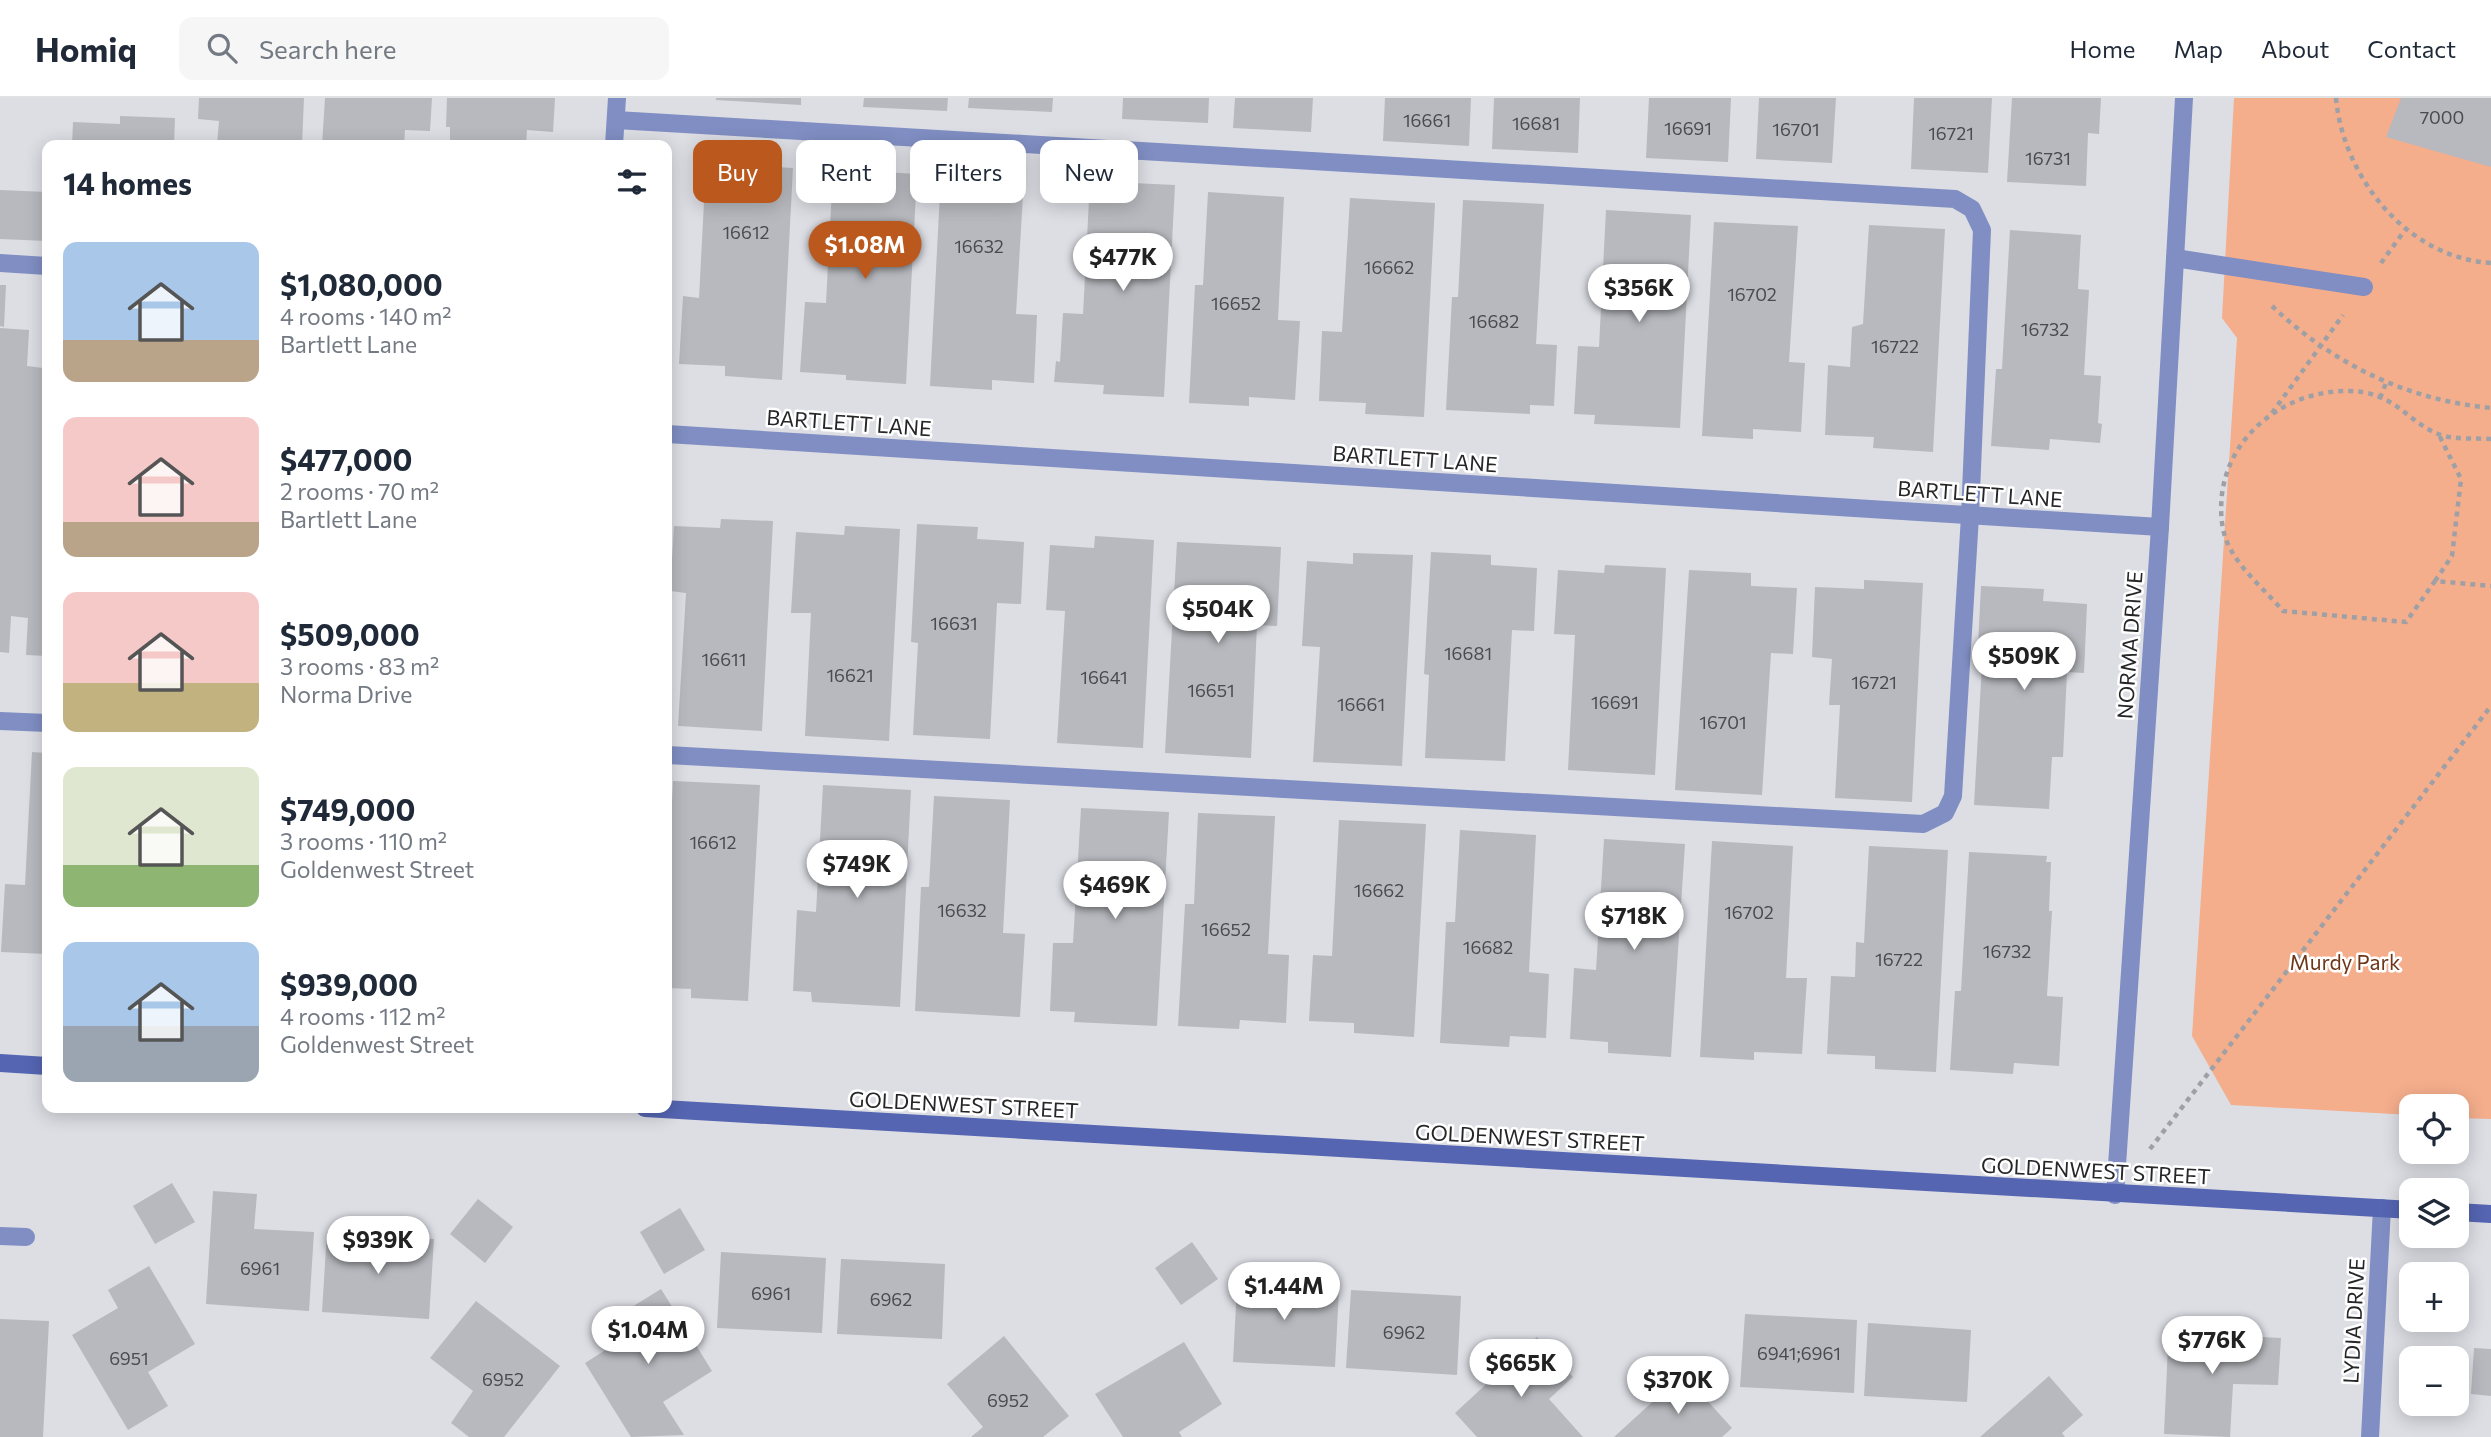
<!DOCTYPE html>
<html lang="en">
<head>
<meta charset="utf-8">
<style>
  body { margin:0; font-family:Commissioner,sans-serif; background:#f6f6f7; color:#1f2937; height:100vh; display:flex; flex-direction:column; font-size:26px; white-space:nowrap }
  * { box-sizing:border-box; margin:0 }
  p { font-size:23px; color:#747a83 }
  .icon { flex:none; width:38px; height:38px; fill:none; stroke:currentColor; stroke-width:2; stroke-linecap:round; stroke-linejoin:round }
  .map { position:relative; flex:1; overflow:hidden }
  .side { position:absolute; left:42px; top:42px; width:630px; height:973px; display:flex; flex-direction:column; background:#fff; border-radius:14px; box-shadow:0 4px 18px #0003 }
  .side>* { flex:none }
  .top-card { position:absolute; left:693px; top:42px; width:665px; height:63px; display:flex; gap:14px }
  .fabs { position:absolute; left:2399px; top:996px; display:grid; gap:14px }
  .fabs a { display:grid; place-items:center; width:70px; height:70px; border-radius:14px; background:#fff; box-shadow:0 4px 18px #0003; font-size:35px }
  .price { position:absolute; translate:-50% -60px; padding:0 16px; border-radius:24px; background:#fff; color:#222; font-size:23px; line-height:46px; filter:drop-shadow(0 2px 4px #0008) }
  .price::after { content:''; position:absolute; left:50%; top:42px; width:21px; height:16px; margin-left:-10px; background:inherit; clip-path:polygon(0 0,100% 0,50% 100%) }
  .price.on { background:#ba581d; color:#fff }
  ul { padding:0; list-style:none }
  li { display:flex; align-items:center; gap:21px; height:175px; padding:0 21px }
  li span { display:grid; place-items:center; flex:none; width:196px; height:140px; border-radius:14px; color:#555 }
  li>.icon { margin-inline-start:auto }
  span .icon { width:84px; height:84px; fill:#fffc; stroke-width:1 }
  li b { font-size:30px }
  h2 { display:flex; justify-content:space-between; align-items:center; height:84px; padding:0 21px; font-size:30px }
  .chip { padding:0 24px; border-radius:14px; background:#fff; box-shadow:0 4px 18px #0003; font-size:24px; line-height:63px }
  .chip.on { background:#ba581d; color:#fff }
  header { display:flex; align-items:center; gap:42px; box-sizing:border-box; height:98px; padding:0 35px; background:#fff; border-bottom:2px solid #e0e1e3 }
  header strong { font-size:33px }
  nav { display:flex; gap:38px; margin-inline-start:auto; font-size:24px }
  .search { width:490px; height:63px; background:#f6f6f7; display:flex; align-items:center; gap:18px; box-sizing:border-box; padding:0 24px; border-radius:14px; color:#747a83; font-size:26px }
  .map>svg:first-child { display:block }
  .green { fill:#f4ae8c }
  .building { fill:#b7b9be }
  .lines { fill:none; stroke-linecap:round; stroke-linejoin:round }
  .path { stroke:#9fa0a5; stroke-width:4.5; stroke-dasharray:5 5; stroke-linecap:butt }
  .lane { stroke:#808ec3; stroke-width:18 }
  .street { stroke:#808ec3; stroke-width:18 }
  .secondary { stroke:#5565b2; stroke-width:18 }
  .labels { text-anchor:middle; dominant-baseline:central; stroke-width:5; stroke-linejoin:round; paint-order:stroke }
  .number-label { font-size:18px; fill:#4a4b4e }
  .street-label { font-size:21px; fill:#262628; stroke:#fff }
  .park-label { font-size:21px; fill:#6e3617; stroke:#fff }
</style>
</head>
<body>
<header>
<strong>Homiq</strong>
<div class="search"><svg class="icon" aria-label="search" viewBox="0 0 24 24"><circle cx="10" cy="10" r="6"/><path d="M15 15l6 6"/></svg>Search here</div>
<nav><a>Home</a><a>Map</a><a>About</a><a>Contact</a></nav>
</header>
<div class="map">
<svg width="2491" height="1339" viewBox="0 0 2491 1339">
  <rect width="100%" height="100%" fill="#dcdee4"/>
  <polygon class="green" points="2234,0 2491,0 2491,1021 2457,1020 2457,1008 2412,1008 2411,1017 2231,1007 2192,938 2237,240 2222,220"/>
  <g class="building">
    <polygon points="199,0 304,0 302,47 217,47 219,23 198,21"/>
    <polygon points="325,0 432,0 430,33 405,32 404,47 322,47"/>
    <polygon points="447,0 555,0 553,34 527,32 526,47 450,47 450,29 446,29"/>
    <polygon points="716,0 801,0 801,7 716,2"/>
    <polygon points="864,0 948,0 947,13 863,9"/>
    <polygon points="969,0 1053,0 1052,14 968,10"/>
    <polygon points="1123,0 1209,0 1208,25 1122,21"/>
    <polygon points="1235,0 1313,0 1311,34 1233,30"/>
    <polygon points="1385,0 1471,0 1469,48 1383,43"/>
    <polygon points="1494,0 1580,0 1578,55 1492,51"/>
    <polygon points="1649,0 1731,0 1728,64 1646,60"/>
    <polygon points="1759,0 1836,0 1832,65 1756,61"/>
    <polygon points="1914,0 1992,0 1988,75 1911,71"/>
    <polygon points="2012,0 2101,0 2099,36 2088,35 2086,88 2007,84"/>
    <polygon points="2401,0 2491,0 2491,69 2386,39"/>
    <polygon points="120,18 175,20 174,47 72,47 73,24 120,26"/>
    <polygon points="706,65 793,70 782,282 725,278 725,268 679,266 683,198 699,200"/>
    <polygon points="833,71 917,76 906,286 846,282 846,277 800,274 805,204 826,205"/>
    <polygon points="941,75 1024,80 1016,216 1037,217 1034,285 992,282 992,292 930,288"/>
    <polygon points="1090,83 1175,87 1164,299 1103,296 1104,287 1054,284 1056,263 1060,264 1063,215 1083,216"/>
    <polygon points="0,92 47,94 47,143 0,141"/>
    <polygon points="1208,94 1284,99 1278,222 1300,223 1295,302 1249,299 1249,308 1189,305 1195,187 1203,187"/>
    <polygon points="1350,100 1435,105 1424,319 1365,316 1366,305 1319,303 1322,233 1342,234"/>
    <polygon points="1463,102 1544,106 1536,246 1557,247 1554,308 1530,307 1530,316 1446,312 1452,199 1458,199"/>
    <polygon points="1606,112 1691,117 1680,330 1594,326 1595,317 1574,316 1578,248 1599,249"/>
    <polygon points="1714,124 1798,128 1789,264 1805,265 1801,334 1753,331 1753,341 1702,338"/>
    <polygon points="1869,127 1945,131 1933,354 1873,350 1874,339 1825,337 1828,267 1850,269 1852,229 1863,226"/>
    <polygon points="2010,132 2081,137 2078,191 2089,192 2084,277 2101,278 2098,325 2102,326 2100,345 2050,341 2049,352 1991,348 1996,271 2002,271"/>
    <polygon points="0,187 6,187 4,229 0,228"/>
    <polygon points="0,230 29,232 27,268 43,270 47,231 47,558 26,557 28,520 11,518 9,555 0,554"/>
    <polygon points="721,421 773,423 762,633 678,628 686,495 670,493 674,428 720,430"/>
    <polygon points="917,426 978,429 977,441 1024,444 1021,506 997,505 990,641 913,637 918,545 911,544"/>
    <polygon points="845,428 900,431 889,643 805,638 811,515 791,515 796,434 844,437"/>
    <polygon points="1095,438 1154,442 1143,650 1057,645 1065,513 1046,512 1050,447 1094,450"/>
    <polygon points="1177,444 1281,449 1277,528 1257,527 1251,660 1165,655"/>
    <polygon points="1431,454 1491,457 1491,467 1537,470 1534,533 1512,532 1505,663 1425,660 1429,577 1424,576"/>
    <polygon points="1353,455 1413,457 1402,668 1313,664 1320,549 1302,548 1307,463 1353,466"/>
    <polygon points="1605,467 1666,470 1655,677 1568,672 1575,537 1554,536 1558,472 1604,475"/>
    <polygon points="1689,472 1751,475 1751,488 1797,490 1793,556 1771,555 1762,697 1675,692"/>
    <polygon points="1864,482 1923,485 1912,704 1835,700 1840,607 1829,607 1832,561 1812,559 1815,489 1864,491"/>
    <polygon points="1981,488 2044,491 2043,503 2087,506 2084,575 2067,574 2063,659 2052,659 2049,711 1974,707 1982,566 1977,567"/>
    <polygon points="32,654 47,655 47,856 1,854 5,786 25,787"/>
    <polygon points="673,683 760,687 748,903 691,900 691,891 667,890 667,801"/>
    <polygon points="823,687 911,692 900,909 812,904 811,894 793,893 797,812 816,814"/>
    <polygon points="934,698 1010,702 1003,835 1025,836 1020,919 915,913 921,789 929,789"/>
    <polygon points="1081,710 1169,714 1157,928 1074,924 1075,914 1050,913 1053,845 1073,845"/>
    <polygon points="1198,715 1275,718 1268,856 1289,857 1286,925 1240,922 1239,931 1178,928 1185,806 1194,806"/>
    <polygon points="1339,722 1426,726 1414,939 1354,935 1354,925 1309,923 1313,857 1332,858"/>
    <polygon points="1460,732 1536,737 1529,874 1549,876 1546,940 1510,938 1509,949 1440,945 1446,824 1455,824"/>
    <polygon points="1604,741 1685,746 1671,959 1608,955 1608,944 1570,941 1574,870 1596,872"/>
    <polygon points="1712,743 1793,748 1786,880 1807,880 1802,956 1754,954 1754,962 1700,959"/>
    <polygon points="1869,748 1948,752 1936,974 1875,971 1875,958 1827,956 1831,878 1855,879 1856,844 1864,845"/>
    <polygon points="1969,754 2047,758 2046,764 2051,764 2049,813 2052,813 2047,898 2063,899 2059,968 2014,965 2013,976 1950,972 1955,893 1961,893"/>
    <polygon points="172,1085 195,1124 155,1146 133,1108"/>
    <polygon points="213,1093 257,1096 254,1131 314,1134 309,1213 206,1206"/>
    <polygon points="478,1101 513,1129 485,1165 450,1136"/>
    <polygon points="680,1110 705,1152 664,1176 640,1134"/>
    <polygon points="327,1134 434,1141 429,1221 322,1214"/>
    <polygon points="1192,1144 1218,1181 1181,1207 1155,1170"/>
    <polygon points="721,1154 826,1160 822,1235 717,1230"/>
    <polygon points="841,1161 945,1166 942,1241 837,1236"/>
    <polygon points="149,1168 195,1246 148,1274 168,1308 128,1332 72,1237 118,1210 108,1192"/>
    <polygon points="1238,1169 1280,1172 1279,1189 1339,1192 1335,1269 1233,1264"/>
    <polygon points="661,1191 712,1273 663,1304 684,1337 631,1339 585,1265 615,1246 603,1227"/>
    <polygon points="1351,1192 1461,1198 1457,1277 1346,1270"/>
    <polygon points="476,1203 560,1268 504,1339 469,1339 451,1325 473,1293 430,1260"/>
    <polygon points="1745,1216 1857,1222 1854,1295 1740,1289"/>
    <polygon points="0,1221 49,1223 43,1339 0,1339"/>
    <polygon points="1868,1225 1971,1232 1967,1304 1864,1298"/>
    <polygon points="2169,1225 2223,1227 2222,1237 2281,1240 2278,1287 2233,1286 2230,1339 2164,1336"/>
    <polygon points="1004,1238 1069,1318 1043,1339 971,1339 983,1329 947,1286"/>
    <polygon points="1537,1239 1573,1279 1549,1301 1583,1339 1477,1339 1455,1315"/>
    <polygon points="1184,1244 1222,1306 1179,1334 1182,1339 1123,1339 1095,1296"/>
    <polygon points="2474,1250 2491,1251 2491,1298 2471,1296"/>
    <polygon points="1683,1276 1732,1330 1722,1339 1614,1339"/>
    <polygon points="2049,1278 2083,1317 2062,1335 2065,1339 1980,1339"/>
  </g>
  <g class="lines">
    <g class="path">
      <path d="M2336,0C2343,79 2407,160 2491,165"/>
      <polyline points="2381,165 2405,132"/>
      <path d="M2272,208C2333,266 2407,302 2491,310"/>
      <polyline points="2380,300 2386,285"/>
      <polyline points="2272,315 2343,217"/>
      <path d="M2491,341C2476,340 2452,342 2438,336C2405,322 2395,294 2349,293C2288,292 2230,334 2222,396C2220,415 2221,435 2231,452C2243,474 2267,494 2283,513L2406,524L2435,483L2491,488"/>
      <polyline points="2435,483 2452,458 2461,381 2439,337"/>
      <polyline points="2150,1051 2491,608"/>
    </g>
    <g class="lane">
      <polyline points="616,22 1955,101 1972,111 1982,132 1970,418 1953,698 1945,715 1923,726 667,657"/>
      <polyline points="2175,160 2364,189"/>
      <polyline points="0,165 47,168"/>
      <polyline points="0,623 47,625"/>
      <polyline points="0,1138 26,1139"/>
    </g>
    <g class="street">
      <polyline points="614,47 617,0"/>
      <polyline points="667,336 2160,429"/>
      <polyline points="2115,1097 2160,429 2184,0"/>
      <polyline points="2370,1339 2382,1110"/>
    </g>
    <g class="secondary">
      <polyline points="0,965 47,968"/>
      <polyline points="645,1010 2412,1112"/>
      <polyline points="2457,1114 2491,1116"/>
    </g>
  </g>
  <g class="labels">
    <g class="number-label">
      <text x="2442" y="19">7000</text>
      <text x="1427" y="22">16661</text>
      <text x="1536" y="25">16681</text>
      <text x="1688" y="30">16691</text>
      <text x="1796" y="31">16701</text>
      <text x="1951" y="35">16721</text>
      <text x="2048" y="60">16731</text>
      <text x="746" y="134">16612</text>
      <text x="979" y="148">16632</text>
      <text x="1389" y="169">16662</text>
      <text x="1752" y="196">16702</text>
      <text x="1236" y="205">16652</text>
      <text x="1494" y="223">16682</text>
      <text x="2045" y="231">16732</text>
      <text x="1895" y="248">16722</text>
      <text x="954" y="525">16631</text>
      <text x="1468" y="555">16681</text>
      <text x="724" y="561">16611</text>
      <text x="850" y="577">16621</text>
      <text x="1104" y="579">16641</text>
      <text x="1874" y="584">16721</text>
      <text x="1211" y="592">16651</text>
      <text x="1615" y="604">16691</text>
      <text x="1361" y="606">16661</text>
      <text x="1723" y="624">16701</text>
      <text x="713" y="744">16612</text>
      <text x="1379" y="792">16662</text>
      <text x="962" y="812">16632</text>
      <text x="1749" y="814">16702</text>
      <text x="1226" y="831">16652</text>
      <text x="1488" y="849">16682</text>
      <text x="2007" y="853">16732</text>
      <text x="1899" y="861">16722</text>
      <text x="260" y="1170">6961</text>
      <text x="771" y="1195">6961</text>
      <text x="891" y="1201">6962</text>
      <text x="1404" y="1234">6962</text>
      <text x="1799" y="1255">6941;6961</text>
      <text x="129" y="1260">6951</text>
      <text x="503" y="1281">6952</text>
      <text x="1008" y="1302">6952</text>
    </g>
    <g class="street-label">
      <text transform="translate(849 324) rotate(4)">BARTLETT LANE</text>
      <text transform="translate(1415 360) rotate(4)">BARTLETT LANE</text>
      <text transform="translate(1980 395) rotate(4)">BARTLETT LANE</text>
      <text transform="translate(2129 547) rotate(-86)">NORMA DRIVE</text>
      <text transform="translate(964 1006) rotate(3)">GOLDENWEST STREET</text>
      <text transform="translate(1530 1039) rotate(3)">GOLDENWEST STREET</text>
      <text transform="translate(2096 1072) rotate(3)">GOLDENWEST STREET</text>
      <text transform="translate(2353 1223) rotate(-87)">LYDIA DRIVE</text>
    </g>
    <g class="park-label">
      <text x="2345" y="863">Murdy Park</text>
    </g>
  </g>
</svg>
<div class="fabs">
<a><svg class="icon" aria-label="locate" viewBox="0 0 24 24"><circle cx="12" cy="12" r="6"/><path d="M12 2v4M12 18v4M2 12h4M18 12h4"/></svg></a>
<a><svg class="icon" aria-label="layers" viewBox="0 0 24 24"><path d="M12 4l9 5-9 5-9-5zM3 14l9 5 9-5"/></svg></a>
<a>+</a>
<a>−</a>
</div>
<b class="price on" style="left:865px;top:183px">$1.08M</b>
<b class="price" style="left:1123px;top:195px">$477K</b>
<b class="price" style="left:1639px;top:226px">$356K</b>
<b class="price" style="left:1218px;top:547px">$504K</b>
<b class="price" style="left:2024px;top:594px">$509K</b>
<b class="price" style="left:857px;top:802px">$749K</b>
<b class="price" style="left:1115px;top:823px">$469K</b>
<b class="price" style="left:1634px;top:854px">$718K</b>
<b class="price" style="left:378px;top:1178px">$939K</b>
<b class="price" style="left:1284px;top:1224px">$1.44M</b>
<b class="price" style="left:648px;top:1268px">$1.04M</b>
<b class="price" style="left:2212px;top:1278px">$776K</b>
<b class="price" style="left:1521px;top:1301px">$665K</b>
<b class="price" style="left:1678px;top:1318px">$370K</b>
<div class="top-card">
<a class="chip on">Buy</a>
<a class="chip">Rent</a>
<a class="chip">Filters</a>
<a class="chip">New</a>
</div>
<section class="side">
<h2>14 homes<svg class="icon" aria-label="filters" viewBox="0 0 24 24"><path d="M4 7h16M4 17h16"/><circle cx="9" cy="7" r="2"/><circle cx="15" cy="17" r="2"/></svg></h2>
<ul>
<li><span style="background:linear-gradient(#a9c7e8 70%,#b9a48a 0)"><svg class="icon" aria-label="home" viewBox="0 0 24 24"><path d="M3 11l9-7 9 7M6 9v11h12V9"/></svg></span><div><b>$1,080,000</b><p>4 rooms · 140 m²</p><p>Bartlett Lane</p></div></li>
<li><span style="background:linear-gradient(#f6c9c9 75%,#b9a48a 0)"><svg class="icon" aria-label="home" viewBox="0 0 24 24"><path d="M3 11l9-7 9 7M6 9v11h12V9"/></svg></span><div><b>$477,000</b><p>2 rooms · 70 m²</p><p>Bartlett Lane</p></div></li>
<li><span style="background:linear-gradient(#f6c9c9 65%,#c2b280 0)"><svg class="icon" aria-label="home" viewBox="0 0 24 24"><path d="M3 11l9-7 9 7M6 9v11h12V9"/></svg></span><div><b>$509,000</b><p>3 rooms · 83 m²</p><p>Norma Drive</p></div></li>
<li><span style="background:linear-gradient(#dfe7d0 70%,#8fb573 0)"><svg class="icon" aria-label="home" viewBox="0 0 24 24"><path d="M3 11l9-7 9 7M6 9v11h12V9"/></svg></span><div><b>$749,000</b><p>3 rooms · 110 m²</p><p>Goldenwest Street</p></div></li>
<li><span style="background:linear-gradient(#a9c7e8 60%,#9aa5b1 0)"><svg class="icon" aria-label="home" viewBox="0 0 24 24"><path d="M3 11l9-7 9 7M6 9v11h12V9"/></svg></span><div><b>$939,000</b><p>4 rooms · 112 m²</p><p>Goldenwest Street</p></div></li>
</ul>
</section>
</div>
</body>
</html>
